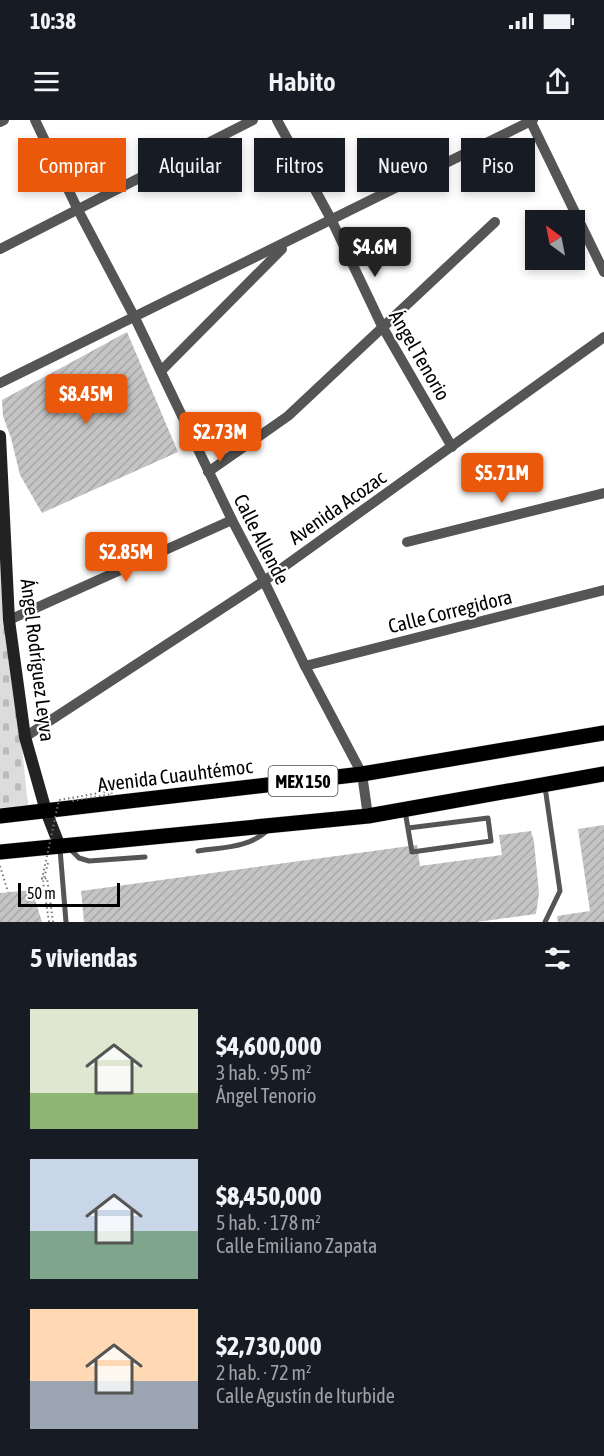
<!DOCTYPE html>
<html lang="es">
<head>
<meta charset="utf-8">
<style>
  body { margin:0; font-family:"Asap Condensed",sans-serif; background:#20242c; color:#f1f3f6; height:100vh; display:flex; flex-direction:column; font-size:22px; white-space:nowrap }
  * { box-sizing:border-box; margin:0 }
  p { font-size:20px; color:#9ea1a6 }
  .icon { flex:none; width:33px; height:33px; fill:none; stroke:currentColor; stroke-width:2; stroke-linecap:round; stroke-linejoin:round }
  .map { position:relative; height:802px; overflow:hidden }
  .panel { display:flex; flex-direction:column; background:#171b24; flex:1 }
  .panel>* { flex:none }
  .banner { position:absolute; left:18px; top:18px; width:568px; height:54px; display:flex; gap:12px }
  .needle { width:39px; rotate:328deg }
  .fabs { position:absolute; left:525px; top:90px; display:grid; gap:12px }
  .fabs a { display:grid; place-items:center; width:60px; height:60px; border-radius:0px; background:#171b24; box-shadow:0 3px 9px #0003; font-size:30px }
  .scale { position:absolute; left:18px; bottom:15px; width:102px; box-sizing:border-box; padding-left:6px; border:3px solid #000; border-top:0; font-size:16px; line-height:21px; white-space:nowrap; color:#000; -webkit-text-stroke:4px #fff; paint-order:stroke }
  .price { position:absolute; translate:-50% -51px; padding:0 14px; border-radius:6px; background:#ea580c; color:#fff; font-size:20px; line-height:39px; filter:drop-shadow(0 2px 3px #0008) }
  .price::after { content:''; position:absolute; left:50%; top:36px; width:18px; height:14px; margin-left:-9px; background:inherit; clip-path:polygon(0 0,100% 0,50% 100%) }
  .price.on { background:#222; color:#fff }
  ul { padding:0; list-style:none }
  li { display:flex; align-items:center; gap:18px; height:150px; padding:0 30px }
  li span { display:grid; place-items:center; flex:none; width:168px; height:120px; border-radius:0px; color:#555 }
  li>.icon { margin-inline-start:auto }
  span .icon { width:72px; height:72px; fill:#fffc; stroke-width:1 }
  li b { font-size:26px }
  h2 { display:flex; justify-content:space-between; align-items:center; height:72px; padding:0 30px; font-size:26px }
  .chip { padding:0 21px; border-radius:0px; background:#171b24; box-shadow:0 3px 9px #0003; font-size:21px; line-height:54px }
  .chip.on { background:#ea580c; color:#fff }
  .status { display:flex; justify-content:space-between; align-items:center; height:42px; padding:0 30px; background:#171b24; direction:ltr }
  .status svg { height:16px; fill:currentColor }
  header { display:flex; justify-content:space-between; align-items:center; height:78px; padding:0 30px; background:#171b24; font-size:27px; font-weight:600 }
  .map>svg:first-child { display:block }
  .cemetery { fill:url(#cemetery-stones) }
  .building { fill:url(#building-hatch) }
  .lines { fill:none; stroke-linecap:round; stroke-linejoin:round }
  .primary-casing { stroke:#dbdbdb; stroke-width:16 }
  .path { stroke:#777; stroke-width:2; stroke-dasharray:1.5 3; stroke-linecap:butt }
  .lane { stroke:#555; stroke-width:5 }
  .street { stroke:#555; stroke-width:10 }
  .secondary { stroke:#222; stroke-width:12 }
  .primary { stroke:#000; stroke-width:15 }
  .path-bridge { stroke:#777; stroke-width:2; stroke-dasharray:1.5 3; stroke-linecap:butt }
  .labels { text-anchor:middle; dominant-baseline:central; stroke-width:4.5; stroke-linejoin:round; paint-order:stroke }
  .shield { fill:#fff; stroke:#4c4c4c; stroke-width:1.5 }
  .shield-label { font-size:18px; font-weight:bold; fill:#000 }
  .street-label { font-size:20px; fill:#000; stroke:#fff }
</style>
</head>
<body>
<div class="status"><b>10:38</b><svg viewBox="0 0 49 12"><path d="M0 12V9h3v3zM5 12V6h3v6zM10 12V3h3v9zM15 12V0h3v12zM26 1h20v11H26zM47 4h2v5h-2z"/></svg></div>
<header><svg class="icon" aria-label="menu" viewBox="0 0 24 24"><path d="M4 6h16M4 12h16M4 18h16"/></svg>Habito<svg class="icon" aria-label="share" viewBox="0 0 24 24"><path d="M12 15V3M7 8l5-5 5 5M5 13v7h14v-7"/></svg></header>
<div class="map">
<svg width="604" height="802" viewBox="0 0 604 802">
  <defs>
    <pattern id="cemetery-stones" width="16" height="16" patternUnits="userSpaceOnUse" patternTransform="scale(1.5)"><rect width="16" height="16" fill="#dcdcdc"/><path d="M2 7V4a2 2 0 0 1 4 0v3zM10 15v-3a2 2 0 0 1 4 0v3z" fill="#bbb"/></pattern>
    <pattern id="building-hatch" width="6" height="6" patternUnits="userSpaceOnUse" patternTransform="scale(1.5)"><rect width="6" height="6" fill="#c4c4c4"/><path d="M-1 1l2-2M0 6l6-6M5 7l2-2" fill="none" stroke="#a7a7a7"/></pattern>
  </defs>
  <rect width="100%" height="100%" fill="#fff"/>
  <polygon class="cemetery" points="0,424 28,685 0,688"/>
  <g class="building">
    <polygon points="127,212 178,332 42,393 20,355 11,318 3,296 2,280"/>
    <polygon points="604,705 604,802 558,802 557,796 590,791 578,709"/>
    <polygon points="531,711 534,722 539,773 536,794 477,802 84,802 81,771 417,725 420,746 502,735 499,715"/>
    <polygon points="32,770 42,802 0,802 0,773"/>
  </g>
  <g class="lines">
    <g class="primary-casing">
      <g id="primary">
        <polyline points="0,696 362,654 604,613"/>
        <polyline points="0,732 368,696 604,654"/>
      </g>
    </g>
    <g class="path">
      <polyline points="48,743 43,762 49,802"/>
      <polyline points="0,746 8,772"/>
    </g>
    <g class="lane">
      <polyline points="545,667 560,771 545,802"/>
      <polyline points="405,691 412,732 491,721 488,698 408,708"/>
      <polyline points="60,729 66,802"/>
      <polyline points="70,729 79,738 89,741 145,737"/>
      <path d="M198,731C223,727 250,728 269,709"/>
    </g>
    <g class="street">
      <polyline points="35,0 78,90 135,198 232,400 264,461 305,546 362,654 368,696"/>
      <polyline points="277,0 331,99 382,206 452,327"/>
      <polyline points="530,0 604,152"/>
      <polyline points="0,2 4,0"/>
      <polyline points="0,129 253,0"/>
      <polyline points="161,251 282,129"/>
      <polyline points="0,263 533,0"/>
      <polyline points="208,352 288,296 495,102"/>
      <polyline points="407,422 604,373"/>
      <polyline points="9,500 232,400"/>
      <polyline points="305,546 604,470"/>
      <polyline points="25,617 264,461 604,217"/>
    </g>
    <polyline class="secondary" points="0,316 9,500 25,617 46,691 60,727"/>
    <use href="#primary" class="primary"/>
    <polyline class="path-bridge" points="53,802 47,758 42,759 59,680 111,671 112,674 72,681"/>
  </g>
  <g class="labels">
    <rect class="shield" x="268.5" y="646" width="69" height="30" rx="4.5"/>
    <g class="shield-label">
      <text x="303" y="661">MEX 150</text>
    </g>
    <g class="street-label">
      <text transform="translate(420 235) rotate(60)">Ángel Tenorio</text>
      <text transform="translate(337 387) rotate(-35)">Avenida Acozac</text>
      <text transform="translate(262 419) rotate(63)">Calle Allende</text>
      <text transform="translate(450 491) rotate(-14)">Calle Corregidora</text>
      <text transform="translate(38 540) rotate(83)">Ángel Rodríguez Leyva</text>
      <text transform="translate(175 655) rotate(-7)">Avenida Cuauhtémoc</text>
    </g>
  </g>
</svg>
<div class="fabs">
<a><svg class="needle" viewBox="-14 -14 28 28"><path d="M0-13l5 13h-10z" fill="#e53935"/><path d="M0 13l5-13h-10z" fill="#9ea1a6"/></svg></a>
</div>
<div class="scale">50 m</div>
<b class="price on" style="left:375px;top:158px">$4.6M</b>
<b class="price" style="left:86px;top:305px">$8.45M</b>
<b class="price" style="left:220px;top:343px">$2.73M</b>
<b class="price" style="left:502px;top:384px">$5.71M</b>
<b class="price" style="left:126px;top:463px">$2.85M</b>
<div class="banner">
<a class="chip on">Comprar</a>
<a class="chip">Alquilar</a>
<a class="chip">Filtros</a>
<a class="chip">Nuevo</a>
<a class="chip">Piso</a>
</div>
</div>
<section class="panel">
<h2>5 viviendas<svg class="icon" aria-label="filters" viewBox="0 0 24 24"><path d="M4 7h16M4 17h16"/><circle cx="9" cy="7" r="2"/><circle cx="15" cy="17" r="2"/></svg></h2>
<ul>
<li><span style="background:linear-gradient(#dfe7d0 70%,#8fb573 0)"><svg class="icon" aria-label="home" viewBox="0 0 24 24"><path d="M3 11l9-7 9 7M6 9v11h12V9"/></svg></span><div><b>$4,600,000</b><p>3 hab. · 95 m²</p><p>Ángel Tenorio</p></div></li>
<li><span style="background:linear-gradient(#c9d6e8 60%,#7fa58c 0)"><svg class="icon" aria-label="home" viewBox="0 0 24 24"><path d="M3 11l9-7 9 7M6 9v11h12V9"/></svg></span><div><b>$8,450,000</b><p>5 hab. · 178 m²</p><p>Calle Emiliano Zapata</p></div></li>
<li><span style="background:linear-gradient(#ffd9b3 60%,#9aa5b1 0)"><svg class="icon" aria-label="home" viewBox="0 0 24 24"><path d="M3 11l9-7 9 7M6 9v11h12V9"/></svg></span><div><b>$2,730,000</b><p>2 hab. · 72 m²</p><p>Calle Agustín de Iturbide</p></div></li>
</ul>
</section>
</body>
</html>
